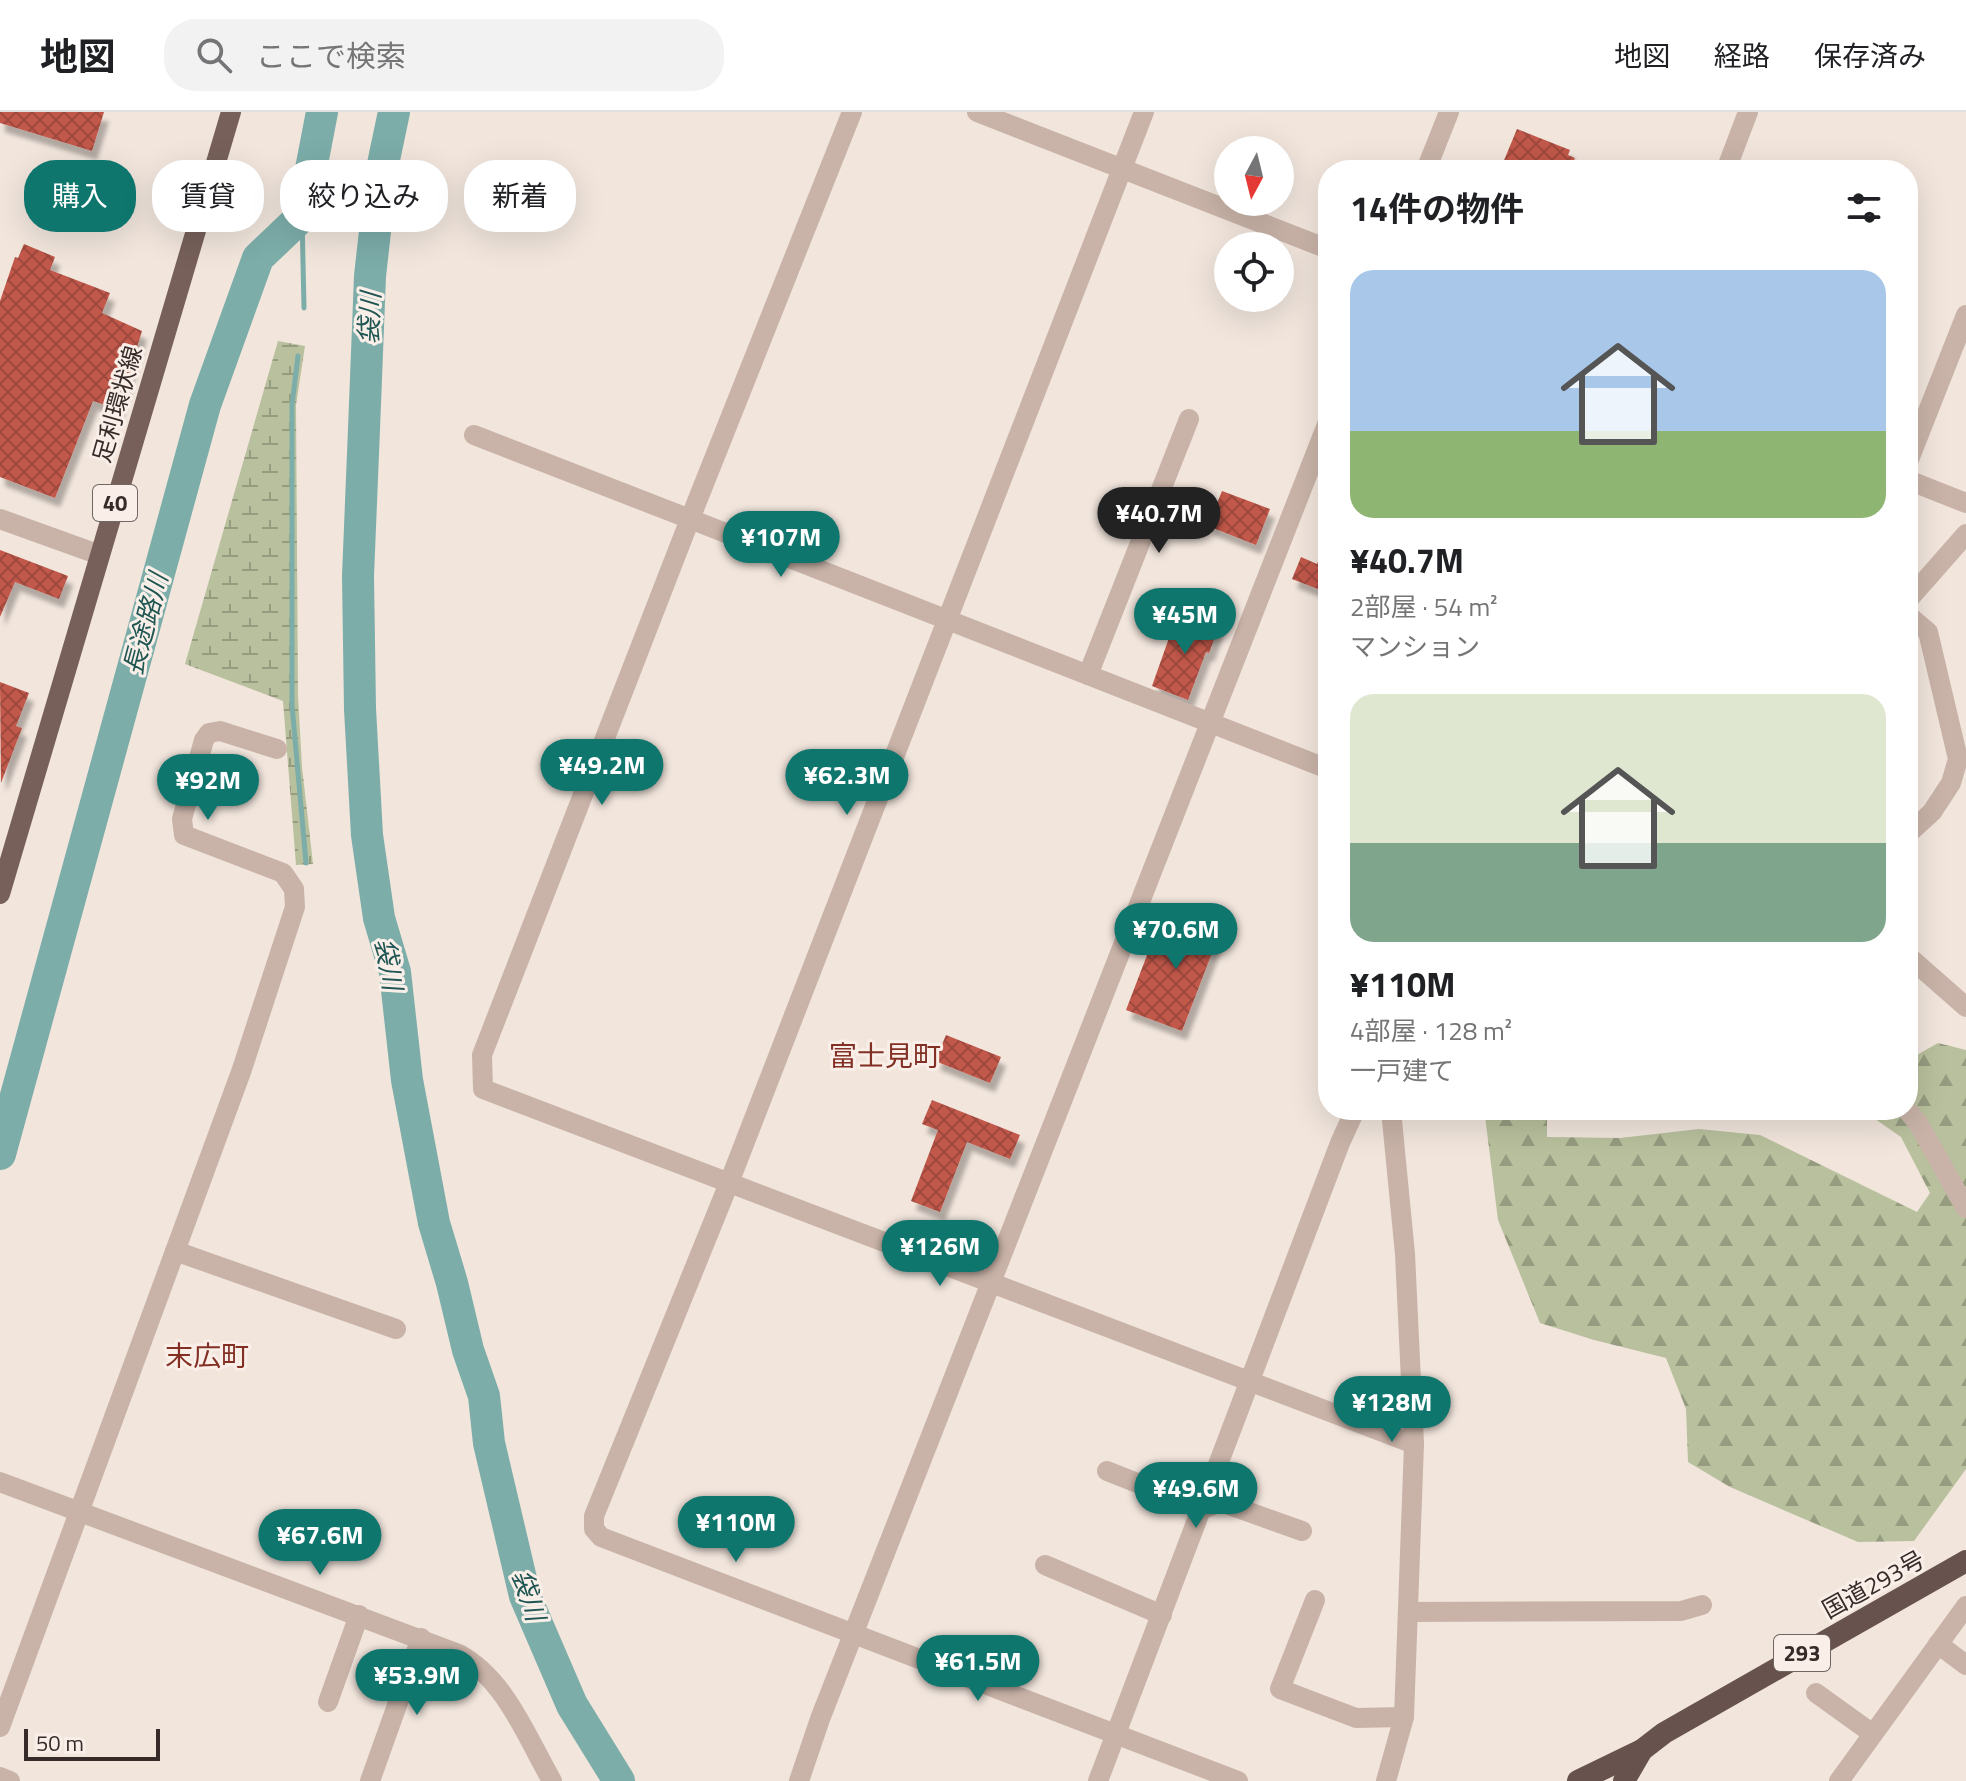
<!DOCTYPE html>
<html lang="ja">
<head>
<meta charset="utf-8">
<style>
  body { margin:0; font-family:"Titillium Web","Noto Sans JP",sans-serif; background:#f2f2f2; color:#202124; height:100vh; display:flex; flex-direction:column; font-size:30px; white-space:nowrap }
  * { box-sizing:border-box; margin:0 }
  p { font-size:26px; color:#757577 }
  .icon { flex:none; width:44px; height:44px; fill:none; stroke:currentColor; stroke-width:2; stroke-linecap:round; stroke-linejoin:round }
  .map { position:relative; flex:1; overflow:hidden }
  .panel { position:absolute; left:1318px; top:48px; width:600px; height:960px; display:flex; flex-direction:column; background:#fff; border-radius:32px; box-shadow:0 8px 32px #0002 }
  .panel>* { flex:none }
  .top-card { position:absolute; left:24px; top:48px; width:760px; height:72px; display:flex; gap:16px }
  .needle { width:52px; rotate:187deg }
  .fabs { position:absolute; left:1214px; top:24px; display:grid; gap:16px }
  .fabs a { display:grid; place-items:center; width:80px; height:80px; border-radius:50%; background:#fff; box-shadow:0 8px 32px #0002; font-size:40px }
  .scale { position:absolute; left:24px; bottom:20px; width:136px; box-sizing:border-box; padding-left:8px; border:4px solid #362b28; border-top:0; font-size:22px; line-height:28px; white-space:nowrap; color:#362b28; -webkit-text-stroke:6px #f9efe8; paint-order:stroke }
  .price { position:absolute; translate:-50% -68px; padding:0 18px; border-radius:28px; background:#0f766e; color:#fff; font-size:26px; line-height:52px; filter:drop-shadow(0 2px 4px #0008) }
  .price::after { content:''; position:absolute; left:50%; top:48px; width:24px; height:18px; margin-left:-12px; background:inherit; clip-path:polygon(0 0,100% 0,50% 100%) }
  .price.active { background:#222; color:#fff }
  ul { padding:0; list-style:none }
  li { display:grid; align-content:center; gap:16px; height:424px; padding:0 32px }
  li span { display:grid; place-items:center; height:248px; border-radius:24px; color:#555 }
  li>.icon { margin-inline-start:auto }
  span .icon { width:144px; height:144px; fill:#fffc; stroke-width:1 }
  li b { font-size:34px }
  h2 { display:flex; justify-content:space-between; align-items:center; height:96px; padding:0 32px; font-size:34px }
  .pill { padding:0 28px; border-radius:32px; background:#fff; box-shadow:0 8px 32px #0002; font-size:28px; line-height:72px }
  .pill.active { background:#0f766e; color:#fff }
  header { display:flex; align-items:center; gap:48px; box-sizing:border-box; height:112px; padding:0 40px; background:#fff; border-bottom:2px solid #e0e0e0 }
  header strong { font-size:38px }
  nav { display:flex; gap:44px; margin-inline-start:auto; font-size:28px }
  .search { width:560px; height:72px; background:#f2f2f2; display:flex; align-items:center; gap:20px; box-sizing:border-box; padding:0 28px; border-radius:32px; color:#757577; font-size:30px }
  .map>svg:first-child { display:block }
  .forest { fill:url(#forest-firs) }
  .wetland { fill:url(#wetland-marsh) }
  .lines { fill:none; stroke-linecap:round; stroke-linejoin:round }
  .stream { stroke:#7cada9; stroke-width:5 }
  .river { stroke:#7cada9; stroke-width:32 }
  .building { fill:url(#building-cross-hatch); filter:url(#shadow) }
  .minor { stroke:#c9b3a8; stroke-width:20 }
  .tertiary { stroke:#c9b3a8; stroke-width:20 }
  .primary { stroke:#77605a; stroke-width:20 }
  .trunk { stroke:#67524d; stroke-width:22 }
  .labels { text-anchor:middle; dominant-baseline:central; stroke-width:6; stroke-linejoin:round; paint-order:stroke }
  .shield { fill:#f9efe8; stroke:#706662; stroke-width:2 }
  .shield-label { font-size:22px; font-weight:bold; fill:#362b28 }
  .street-label { font-size:24px; fill:#362b28; stroke:#f9efe8 }
  .water-label { font-size:26px; font-style:italic; fill:#1f5653; stroke:#f9efe8 }
  .quarter-label { font-size:28px; fill:#822f24; stroke:#f9efe8 }
</style>
</head>
<body>
<header>
<strong>地図</strong>
<div class="search"><svg class="icon" aria-label="search" viewBox="0 0 24 24"><circle cx="10" cy="10" r="6"/><path d="M15 15l6 6"/></svg>ここで検索</div>
<nav><a>地図</a><a>経路</a><a>保存済み</a></nav>
</header>
<div class="map">
<svg width="1966" height="1669" viewBox="0 0 1966 1669">
  <defs>
    <pattern id="forest-firs" width="22" height="20" patternUnits="userSpaceOnUse" patternTransform="scale(2)"><rect width="22" height="20" fill="#b8c09d"/><path d="M5 1l3.5 6h-7zM16 11l3.5 6h-7z" fill="#969c80"/></pattern>
    <pattern id="wetland-marsh" width="20" height="14" patternUnits="userSpaceOnUse" patternTransform="scale(2)"><rect width="20" height="14" fill="#b8c09d"/><path d="M1 5h8M5 5V1M11 12h8M15 12V8" fill="none" stroke="#969c80"/></pattern>
    <pattern id="building-cross-hatch" width="8" height="8" patternUnits="userSpaceOnUse" patternTransform="scale(2)"><rect width="8" height="8" fill="#c1584a"/><path d="M0 0l8 8M0 8l8-8" fill="none" stroke="#9e493e"/></pattern>
    <filter id="shadow"><feDropShadow dx="5" dy="9" stdDeviation="2" flood-color="#0004"/></filter>
  </defs>
  <rect width="100%" height="100%" fill="#f1e5dc"/>
  <polygon class="forest" points="1938,931 1966,938 1966,1357 1914,1429 1858,1430 1730,1375 1688,1350 1686,1297 1666,1246 1594,1228 1540,1211 1498,1108 1485,1004 1488,998 1562,998 1547,1005 1547,1025 1620,1026 1699,1017 1760,1023 1917,1100 1930,1081 1901,1025 1862,998 1908,998 1908,948"/>
  <polygon class="wetland" points="278,229 305,234 296,293 298,584 302,655 313,752 296,753 283,589 185,552"/>
  <g class="lines">
    <g class="stream">
      <polyline points="302,104 304,196"/>
      <polyline points="298,244 292,293 292,593 306,751"/>
    </g>
    <g class="river">
      <polyline points="394,0 382,57 370,164 364,317 358,464 360,597 367,723 379,806 395,860 407,968 434,1111 452,1171 468,1238 484,1284 489,1331 525,1484 572,1593 619,1669"/>
      <polyline points="0,1042 205,293 258,146 302,104 322,0"/>
    </g>
  </g>
  <g class="building">
    <polygon points="0,0 104,0 92,39 0,11"/>
    <polygon points="1517,17 1570,38 1568,43 1575,46 1570,58 1500,58"/>
    <polygon points="24,132 55,145 50,158 110,181 102,201 142,219 118,297 93,289 55,386 0,365 0,189 15,145 18,146"/>
    <polygon points="1222,379 1270,397 1256,433 1208,414"/>
    <polygon points="1328,427 1328,481 1292,467 1301,445 1317,452"/>
    <polygon points="0,438 68,464 59,487 15,470 0,505"/>
    <polygon points="1186,502 1219,514 1209,541 1206,540 1188,588 1152,574 1169,526 1166,525 1172,511 1181,515"/>
    <polygon points="0,570 29,581 16,614 22,616 1,671"/>
    <polygon points="1190,794 1225,807 1182,919 1126,898 1154,825 1176,833"/>
    <polygon points="946,923 1001,945 990,971 935,949"/>
    <polygon points="932,988 1020,1023 1010,1047 967,1030 940,1100 911,1089 938,1018 922,1012"/>
  </g>
  <g class="lines">
    <g class="minor">
      <polyline points="977,0 1328,137"/>
      <polyline points="1144,0 729,1071 594,1404 594,1417 601,1425 1238,1669"/>
      <polyline points="1726,58 1748,0"/>
      <polyline points="474,323 690,407 482,943 483,977 1414,1332"/>
      <polyline points="1908,350 1966,203"/>
      <polyline points="1908,368 1966,391"/>
      <polyline points="1908,503 1928,520 1958,647 1951,671 1932,700 1908,722"/>
      <polyline points="1088,563 1189,307"/>
      <polyline points="1908,844 1966,895"/>
      <polyline points="175,1139 396,1217"/>
      <polyline points="1107,1359 1203,1397 1221,1390 1302,1419"/>
      <path d="M0,1370L459,1542C506,1568 526,1624 552,1669"/>
      <polyline points="1045,1453 1162,1503"/>
      <polyline points="1315,1488 1280,1577 1356,1606 1404,1605"/>
      <polyline points="1408,1500 1681,1499 1702,1493"/>
      <polyline points="1938,1532 1966,1553"/>
      <polyline points="1816,1581 1873,1622"/>
      <polyline points="328,1590 359,1503"/>
      <polyline points="0,1615 241,960 295,795 294,777 283,761 184,723 182,707 204,628 209,621 220,619 277,637"/>
      <polyline points="0,1665 10,1669"/>
      <polyline points="370,1669 421,1526"/>
      <polyline points="1098,1669 1340,1031 1355,998"/>
      <polyline points="1839,1669 1966,1494"/>
    </g>
    <g class="tertiary">
      <polyline points="852,0 690,407 1328,657"/>
      <polyline points="1426,58 1449,0"/>
      <polyline points="0,407 100,443"/>
      <polyline points="1908,488 1966,422"/>
      <polyline points="1907,998 1918,1011 1966,1096"/>
      <polyline points="799,1669 820,1607 1328,310"/>
      <polyline points="1386,1669 1404,1605 1414,1332 1405,1142 1391,998"/>
    </g>
    <polyline class="primary" points="0,782 231,0"/>
    <g class="trunk">
      <polyline points="1578,1669 1642,1638"/>
      <polyline points="1624,1669 1642,1638 1664,1621 1966,1449"/>
    </g>
  </g>
  <g class="labels">
    <g class="shield">
      <rect x="93" y="373" width="44" height="36" rx="6"/>
      <rect x="1774" y="1523" width="56" height="36" rx="6"/>
    </g>
    <g class="shield-label">
      <text x="115" y="391">40</text>
      <text x="1802" y="1541">293</text>
    </g>
    <g class="street-label">
      <text transform="translate(117 292) rotate(-74)">足利環状線</text>
      <text transform="translate(1873 1472) rotate(-29)">国道293号</text>
    </g>
    <g class="water-label">
      <text transform="translate(369 206) rotate(-87)">袋川</text>
      <text transform="translate(145 512) rotate(-75)">長途路川</text>
      <text transform="translate(389 852) rotate(80)">袋川</text>
      <text transform="translate(529 1483) rotate(72)">袋川</text>
    </g>
    <g class="quarter-label">
      <text x="885" y="943">富士見町</text>
      <text x="207" y="1243">末広町</text>
    </g>
  </g>
</svg>
<div class="fabs">
<a><svg class="needle" viewBox="-14 -14 28 28"><path d="M0-13l5 13h-10z" fill="#e53935"/><path d="M0 13l5-13h-10z" fill="#757577"/></svg></a>
<a><svg class="icon" aria-label="locate" viewBox="0 0 24 24"><circle cx="12" cy="12" r="6"/><path d="M12 2v4M12 18v4M2 12h4M18 12h4"/></svg></a>
</div>
<div class="scale">50 m</div>
<b class="price active" style="left:1159px;top:443px">¥40.7M</b>
<b class="price" style="left:781px;top:467px">¥107M</b>
<b class="price" style="left:1185px;top:544px">¥45M</b>
<b class="price" style="left:602px;top:695px">¥49.2M</b>
<b class="price" style="left:847px;top:705px">¥62.3M</b>
<b class="price" style="left:208px;top:710px">¥92M</b>
<b class="price" style="left:1176px;top:859px">¥70.6M</b>
<b class="price" style="left:940px;top:1176px">¥126M</b>
<b class="price" style="left:1392px;top:1332px">¥128M</b>
<b class="price" style="left:1196px;top:1418px">¥49.6M</b>
<b class="price" style="left:736px;top:1452px">¥110M</b>
<b class="price" style="left:320px;top:1465px">¥67.6M</b>
<b class="price" style="left:978px;top:1591px">¥61.5M</b>
<b class="price" style="left:417px;top:1605px">¥53.9M</b>
<div class="top-card">
<a class="pill active">購入</a>
<a class="pill">賃貸</a>
<a class="pill">絞り込み</a>
<a class="pill">新着</a>
</div>
<section class="panel">
<h2>14件の物件<svg class="icon" aria-label="filters" viewBox="0 0 24 24"><path d="M4 7h16M4 17h16"/><circle cx="9" cy="7" r="2"/><circle cx="15" cy="17" r="2"/></svg></h2>
<ul>
<li><span style="background:linear-gradient(#a9c7e8 65%,#8fb573 0)"><svg class="icon" aria-label="home" viewBox="0 0 24 24"><path d="M3 11l9-7 9 7M6 9v11h12V9"/></svg></span><div><b>¥40.7M</b><p>2部屋 · 54 m²</p><p>マンション</p></div></li>
<li><span style="background:linear-gradient(#dfe7d0 60%,#7fa58c 0)"><svg class="icon" aria-label="home" viewBox="0 0 24 24"><path d="M3 11l9-7 9 7M6 9v11h12V9"/></svg></span><div><b>¥110M</b><p>4部屋 · 128 m²</p><p>一戸建て</p></div></li>
</ul>
</section>
</div>
</body>
</html>
